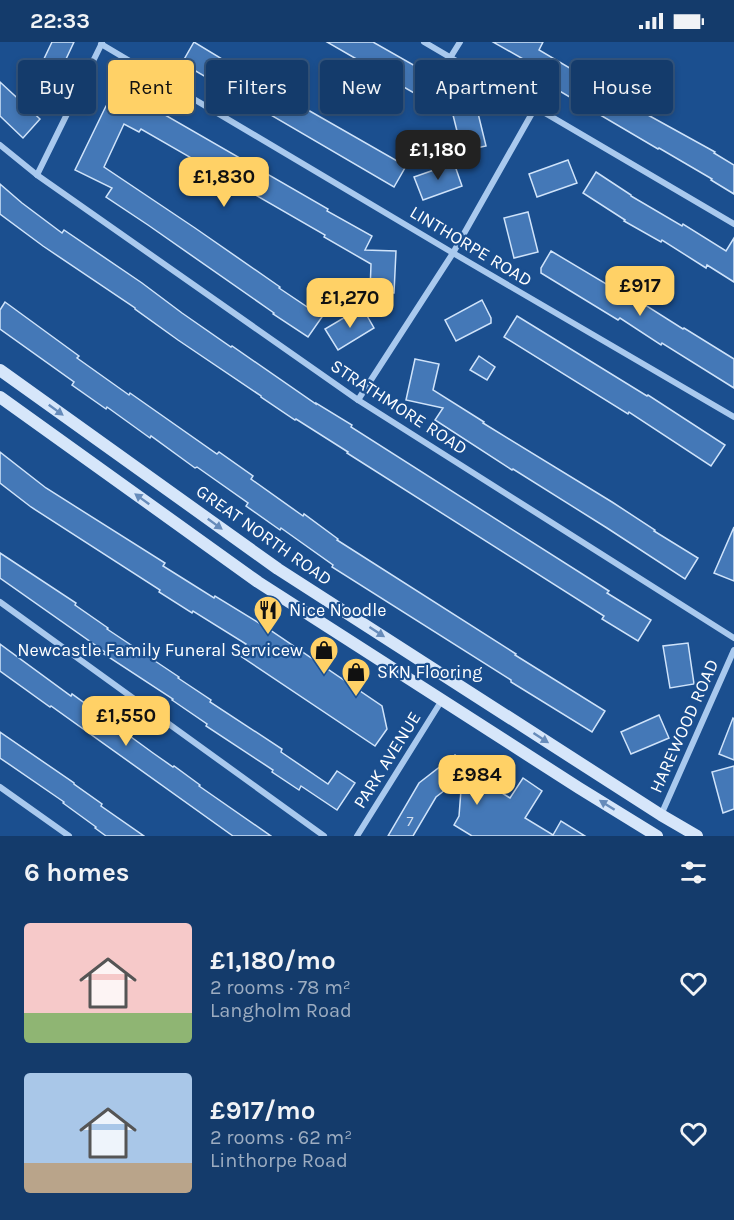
<!DOCTYPE html>
<html lang="en">
<head>
<meta charset="utf-8">
<style>
  body { margin:0; font-family:Karla,sans-serif; background:#1d4271; color:#f1f3f6; height:100vh; display:flex; flex-direction:column; font-size:22px; white-space:nowrap }
  * { box-sizing:border-box; margin:0 }
  p { font-size:20px; color:#9dadc1 }
  .icon { flex:none; width:33px; height:33px; fill:none; stroke:currentColor; stroke-width:2; stroke-linecap:round; stroke-linejoin:round }
  .map { position:relative; height:794px; overflow:hidden }
  .side { display:flex; flex-direction:column; background:#143b6b; flex:1 }
  .side>* { flex:none }
  .hud { position:absolute; left:18px; top:18px; width:699px; height:54px; display:flex; gap:12px }
  .price { position:absolute; translate:-50% -51px; padding:0 14px; border-radius:12px; background:#ffd166; color:#111; font-size:20px; line-height:39px; filter:drop-shadow(0 2px 3px #0008) }
  .price::after { content:''; position:absolute; left:50%; top:36px; width:18px; height:14px; margin-left:-9px; background:inherit; clip-path:polygon(0 0,100% 0,50% 100%) }
  .price.selected { background:#222; color:#fff }
  ul { padding:0; list-style:none }
  li { display:flex; align-items:center; gap:18px; height:150px; padding:0 24px }
  li span { display:grid; place-items:center; flex:none; width:168px; height:120px; border-radius:6px; color:#555 }
  li>.icon { margin-inline-start:auto }
  span .icon { width:72px; height:72px; fill:#fffc; stroke-width:1 }
  li b { font-size:26px }
  h2 { display:flex; justify-content:space-between; align-items:center; height:72px; padding:0 24px; font-size:26px }
  .chip { padding:0 21px; border-radius:6px; background:#143b6b; box-shadow:0 3px 9px #0003,0 0 0 2px #33557e; font-size:21px; line-height:54px }
  .chip.selected { background:#ffd166; color:#111 }
  .status { display:flex; justify-content:space-between; align-items:center; height:42px; padding:0 30px; background:#143b6b; direction:ltr }
  .status svg { height:16px; fill:currentColor }
  .map>svg:first-child { display:block }
  .building { fill:#4478b7; stroke:#cfe3fa; stroke-width:1.5 }
  .lines { fill:none; stroke-linecap:round; stroke-linejoin:round }
  .minor { stroke:#a9c9ee; stroke-width:6 }
  .secondary { stroke:#d6e6fa; stroke-width:12 }
  .oneway { fill:#668bba }
  .labels { text-anchor:middle; dominant-baseline:central; stroke-width:4.5; stroke-linejoin:round; paint-order:stroke }
  .number-label { font-size:15px; fill:#d0dded }
  .street-label { font-size:18px; fill:#fff; stroke:#1b4f8f }
  .poi-label { font-size:18px; fill:#fff; stroke:#1b4f8f; text-anchor:start }
</style>
</head>
<body>
<div class="status"><b>22:33</b><svg viewBox="0 0 49 12"><path d="M0 12V9h3v3zM5 12V6h3v6zM10 12V3h3v9zM15 12V0h3v12zM26 1h20v11H26zM47 4h2v5h-2z"/></svg></div>
<div class="map">
<svg width="734" height="794" viewBox="0 0 734 794">
  <rect width="100%" height="100%" fill="#1b4f8f"/>
  <g class="building">
    <polygon points="52,0 74,0 51,49 33,40"/>
    <polygon points="194,0 273,48 406,124 394,145 182,21"/>
    <polygon points="327,0 373,0 454,46 442,67 360,20 360,19"/>
    <polygon points="493,0 543,0 539,8 629,61 628,62 715,110 714,111 734,123 734,152 711,138 712,137 659,106 658,107 534,34 539,26"/>
    <polygon points="0,40 40,77 23,96 0,74"/>
    <polygon points="115,48 158,73 160,70 328,167 327,169 372,194 365,208 396,209 394,251 370,250 371,222 324,195 325,193 141,87 139,90 124,82 104,125 195,186 280,245 279,246 322,275 308,295 273,272 274,271 148,183 106,155 112,146 75,128 105,66"/>
    <polygon points="476,63 486,104 462,109 452,69"/>
    <polygon points="568,118 577,141 537,155 529,132"/>
    <polygon points="454,121 462,144 423,158 414,135"/>
    <polygon points="596,130 631,153 631,154 682,184 683,182 726,209 734,196 734,240 707,223 706,226 662,198 661,200 624,179 625,178 583,151"/>
    <polygon points="0,142 22,161 62,191 64,188 142,241 182,271 231,305 232,304 316,362 316,361 352,383 351,385 609,549 607,551 651,578 638,599 602,577 604,574 347,411 348,410 296,377 295,378 261,355 261,354 178,298 135,267 135,266 43,204 0,172"/>
    <polygon points="528,170 538,210 514,216 504,176"/>
    <polygon points="551,209 638,261 639,259 683,287 684,286 734,317 734,346 662,301 661,303 620,276 618,278 541,231 541,226"/>
    <polygon points="482,258 491,276 491,281 456,299 445,278"/>
    <polygon points="5,260 79,314 77,316 129,353 130,351 217,412 219,410 253,434 251,437 303,474 304,472 338,497 337,498 516,612 515,613 605,669 592,690 511,640 511,638 332,525 333,523 281,486 280,488 246,464 248,461 197,425 195,426 151,394 150,396 107,365 106,367 72,343 74,340 0,287 0,268"/>
    <polygon points="362,265 374,286 338,308 325,287"/>
    <polygon points="517,274 647,354 648,353 725,403 711,424 629,370 628,372 504,295"/>
    <polygon points="479,314 495,325 487,338 470,328"/>
    <polygon points="415,317 439,322 433,348 484,380 483,381 612,460 655,488 654,489 698,516 685,537 607,486 513,427 512,428 435,378 443,366 406,358"/>
    <polygon points="0,410 46,446 165,521 163,524 187,539 214,556 215,554 264,584 382,664 387,687 375,704 239,613 246,602 193,569 192,571 159,550 160,548 31,465 0,441"/>
    <polygon points="734,485 734,539 714,531"/>
    <polygon points="0,511 76,561 75,563 108,586 107,587 179,635 178,636 211,658 210,660 282,707 281,710 328,742 337,729 355,741 337,768 301,744 299,748 272,730 273,728 206,684 207,682 172,658 173,657 104,612 105,610 0,536"/>
    <polygon points="688,601 694,642 670,646 663,604"/>
    <polygon points="0,602 71,654 72,652 153,711 173,725 174,724 200,743 199,744 271,794 233,794 51,664 50,665 0,629"/>
    <polygon points="659,673 669,696 631,712 621,690"/>
    <polygon points="733,676 734,677 734,718 719,712"/>
    <polygon points="0,690 74,741 74,742 102,762 101,764 144,794 106,794 95,786 96,785 63,761 64,760 0,716"/>
    <polygon points="455,713 467,729 510,756 523,736 542,749 525,776 553,793 561,779 585,794 472,794 454,783 459,774 462,735 436,755 413,794 388,794 419,741"/>
    <polygon points="734,724 734,767 723,771 712,730"/>
  </g>
  <g class="lines">
    <g class="minor">
      <polyline points="424,0 734,182"/>
      <polyline points="101,2 453,211 734,375"/>
      <polyline points="450,16 460,0"/>
      <polyline points="0,103 37,133 358,358 734,596"/>
      <polyline points="37,133 102,1"/>
      <polyline points="358,358 453,211 535,66"/>
      <polyline points="0,560 324,794"/>
      <polyline points="0,745 69,794"/>
      <polyline points="661,773 734,608"/>
      <polyline points="357,794 442,658"/>
    </g>
    <g class="secondary">
      <polyline points="0,328 278,527 661,773 697,794"/>
      <polyline points="0,355 258,540 579,746 657,794"/>
    </g>
  </g>
  <defs><path id="oneway-solid" d="M-6-.8H1V-3.2L6.5 0L1 3.2V.8H-6Z" transform="scale(1.5)"/></defs>
  <g class="oneway">
    <use href="#oneway-solid" transform="translate(56 368) rotate(36)"/>
    <use href="#oneway-solid" transform="translate(142 457) rotate(-144)"/>
    <use href="#oneway-solid" transform="translate(215 482) rotate(36)"/>
    <use href="#oneway-solid" transform="translate(377 590) rotate(33)"/>
    <use href="#oneway-solid" transform="translate(541 696) rotate(33)"/>
    <use href="#oneway-solid" transform="translate(607 763) rotate(-148)"/>
  </g>
  <defs>
    <g id="restaurant-pin" transform="scale(1.5)"><path d="M0 17L-7.5 6A9.5 9.5 0 1 1 7.5 6Z" fill="#ffd166" stroke="#1b4f8f"/><path d="M-5-6h1v4h1v-4h1v4h1v-4h1v5L-1.5 .5V6h-2V.5L-5-1ZM5-6V6H3V1.5H1.5Q1.5-4 5-6Z" fill="#111"/></g>
    <g id="shop-pin" transform="scale(1.5)"><path d="M0 17L-7.5 6A9.5 9.5 0 1 1 7.5 6Z" fill="#ffd166" stroke="#1b4f8f"/><path d="M-5-2.5h2.3a2.7 3.5 0 0 1 5.4 0H5L5.5 6h-11ZM-1.5-2.5h3a1.5 2.3 0 0 0-3 0Z" fill="#111"/></g>
  </defs>
  <g fill-rule="evenodd">
    <use href="#restaurant-pin" x="268" y="568"/>
    <use href="#shop-pin" x="324" y="608"/>
    <use href="#shop-pin" x="356" y="630"/>
  </g>
  <g class="labels">
    <g class="number-label">
      <text x="410" y="779">7</text>
    </g>
    <g class="street-label">
      <text transform="translate(471 204) rotate(31)">LINTHORPE ROAD</text>
      <text transform="translate(399 365) rotate(33)">STRATHMORE ROAD</text>
      <text transform="translate(264 493) rotate(35)">GREAT NORTH ROAD</text>
      <text transform="translate(684 684) rotate(-66)">HAREWOOD ROAD</text>
      <text transform="translate(387 718) rotate(-58)">PARK AVENUE</text>
    </g>
    <g class="poi-label">
      <text x="289" y="568">Nice Noodle</text>
      <text x="303" y="608" text-anchor="end">Newcastle Family Funeral Servicew</text>
      <text x="377" y="630">SKN Flooring</text>
    </g>
  </g>
</svg>
<b class="price selected" style="left:438px;top:139px">£1,180</b>
<b class="price" style="left:224px;top:166px">£1,830</b>
<b class="price" style="left:640px;top:275px">£917</b>
<b class="price" style="left:350px;top:287px">£1,270</b>
<b class="price" style="left:126px;top:705px">£1,550</b>
<b class="price" style="left:477px;top:764px">£984</b>
<div class="hud">
<a class="chip">Buy</a>
<a class="chip selected">Rent</a>
<a class="chip">Filters</a>
<a class="chip">New</a>
<a class="chip">Apartment</a>
<a class="chip">House</a>
</div>
</div>
<section class="side">
<h2>6 homes<svg class="icon" aria-label="filters" viewBox="0 0 24 24"><path d="M4 7h16M4 17h16"/><circle cx="9" cy="7" r="2"/><circle cx="15" cy="17" r="2"/></svg></h2>
<ul>
<li><span style="background:linear-gradient(#f6c9c9 75%,#8fb573 0)"><svg class="icon" aria-label="home" viewBox="0 0 24 24"><path d="M3 11l9-7 9 7M6 9v11h12V9"/></svg></span><div><b>£1,180/mo</b><p>2 rooms · 78 m²</p><p>Langholm Road</p></div><svg class="icon" aria-label="heart" viewBox="0 0 24 24"><path d="M12 20l-8-8c-3-5 5-10 8-4 3-6 11-1 8 4z"/></svg></li>
<li><span style="background:linear-gradient(#a9c7e8 75%,#b9a48a 0)"><svg class="icon" aria-label="home" viewBox="0 0 24 24"><path d="M3 11l9-7 9 7M6 9v11h12V9"/></svg></span><div><b>£917/mo</b><p>2 rooms · 62 m²</p><p>Linthorpe Road</p></div><svg class="icon" aria-label="heart" viewBox="0 0 24 24"><path d="M12 20l-8-8c-3-5 5-10 8-4 3-6 11-1 8 4z"/></svg></li>
</ul>
</section>
</body>
</html>
